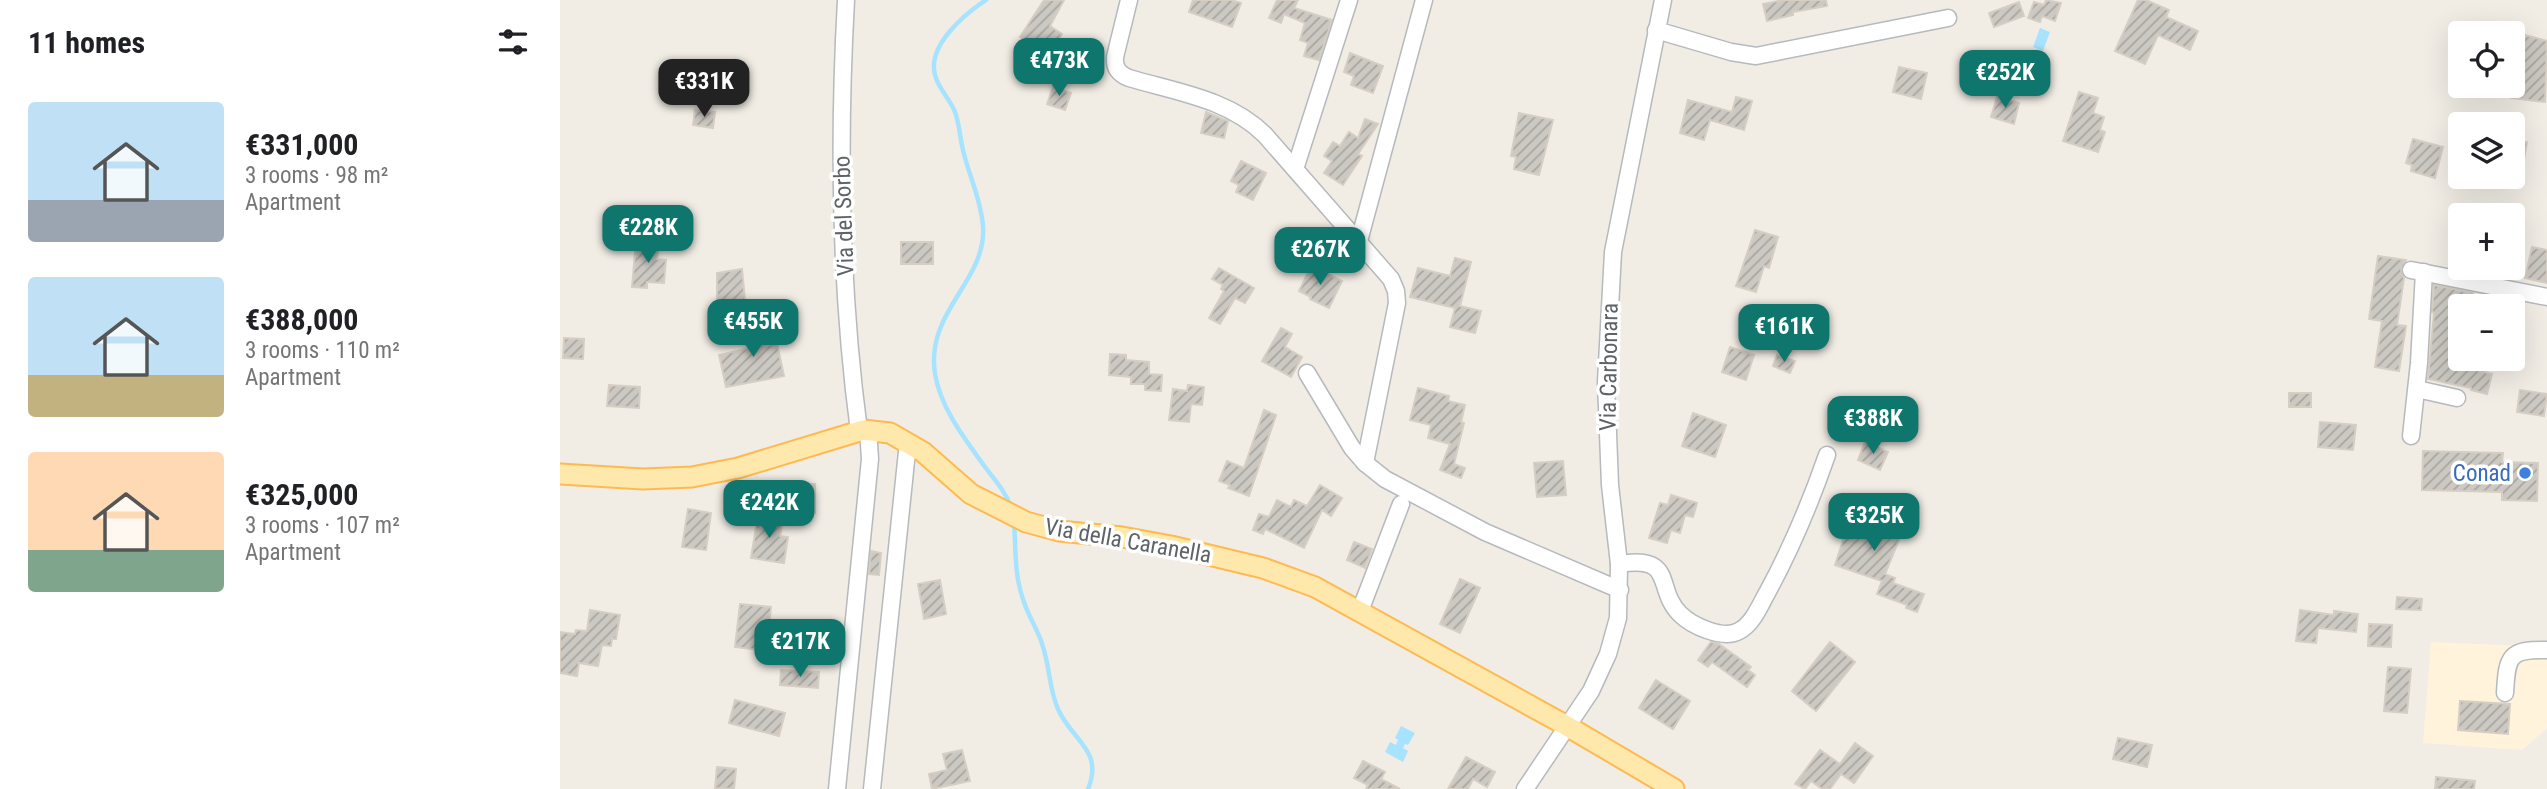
<!DOCTYPE html>
<html lang="en">
<head>
<meta charset="utf-8">
<style>
  body { margin:0; font-family:"Roboto Condensed",sans-serif; background:#f2f2f2; color:#202124; height:100vh; display:flex; flex-direction:column; font-size:26px; white-space:nowrap }
  * { box-sizing:border-box; margin:0 }
  p { font-size:23px; color:#757577 }
  .icon { flex:none; width:38px; height:38px; fill:none; stroke:currentColor; stroke-width:2; stroke-linecap:round; stroke-linejoin:round }
  .map { position:relative; flex:1; overflow:hidden }
  .drawer { display:flex; flex-direction:column; background:#fff; width:560px }
  .drawer>* { flex:none }
  .fabs { position:absolute; left:1888px; top:21px; display:grid; gap:14px }
  .fabs a { display:grid; place-items:center; width:77px; height:77px; border-radius:7px; background:#fff; box-shadow:0 7px 28px #0002; font-size:35px }
  .price { position:absolute; translate:-50% -60px; padding:0 16px; border-radius:14px; background:#0f766e; color:#fff; font-size:23px; line-height:46px; filter:drop-shadow(0 2px 4px #0008) }
  .price::after { content:''; position:absolute; left:50%; top:42px; width:21px; height:16px; margin-left:-10px; background:inherit; clip-path:polygon(0 0,100% 0,50% 100%) }
  .price.current { background:#222; color:#fff }
  ul { padding:0; list-style:none }
  li { display:flex; align-items:center; gap:21px; height:175px; padding:0 28px }
  li span { display:grid; place-items:center; flex:none; width:196px; height:140px; border-radius:7px; color:#555 }
  li>.icon { margin-inline-start:auto }
  span .icon { width:84px; height:84px; fill:#fffc; stroke-width:1 }
  li b { font-size:30px }
  h2 { display:flex; justify-content:space-between; align-items:center; height:84px; padding:0 28px; font-size:30px }
  main { display:flex; flex:1; min-height:0 }
  .map>svg:first-child { display:block }
  .commercial { fill:#fff3dc }
  .water { fill:#a7e3ff }
  .lines { fill:none; stroke-linecap:round; stroke-linejoin:round }
  .stream { stroke:#a7e3ff; stroke-width:4.5 }
  .building { fill:url(#building-hatch); stroke:#d6cec3; stroke-width:2 }
  .minor-casing { stroke:#b6b9bd; stroke-width:19 }
  .major-casing { stroke:#ffb951; stroke-width:23 }
  .minor { stroke:#fff; stroke-width:16 }
  .major { stroke:#ffe8ac; stroke-width:19 }
  .shop-dot { fill:#3f7fe0; stroke:#fff; stroke-width:2.5 }
  .labels { text-anchor:middle; dominant-baseline:central; stroke-width:7; stroke-linejoin:round; paint-order:stroke }
  .street-label { font-size:23px; fill:#5d6367; stroke:#fff }
  .shop-label { font-size:23px; fill:#366cbe; stroke:#fff; text-anchor:end }
</style>
</head>
<body>
<main>
<section class="drawer">
<h2>11 homes<svg class="icon" aria-label="filters" viewBox="0 0 24 24"><path d="M4 7h16M4 17h16"/><circle cx="9" cy="7" r="2"/><circle cx="15" cy="17" r="2"/></svg></h2>
<ul>
<li><span style="background:linear-gradient(#bfe0f5 70%,#9aa5b1 0)"><svg class="icon" aria-label="home" viewBox="0 0 24 24"><path d="M3 11l9-7 9 7M6 9v11h12V9"/></svg></span><div><b>€331,000</b><p>3 rooms · 98 m²</p><p>Apartment</p></div></li>
<li><span style="background:linear-gradient(#bfe0f5 70%,#c2b280 0)"><svg class="icon" aria-label="home" viewBox="0 0 24 24"><path d="M3 11l9-7 9 7M6 9v11h12V9"/></svg></span><div><b>€388,000</b><p>3 rooms · 110 m²</p><p>Apartment</p></div></li>
<li><span style="background:linear-gradient(#ffd9b3 70%,#7fa58c 0)"><svg class="icon" aria-label="home" viewBox="0 0 24 24"><path d="M3 11l9-7 9 7M6 9v11h12V9"/></svg></span><div><b>€325,000</b><p>3 rooms · 107 m²</p><p>Apartment</p></div></li>
</ul>
</section>
<div class="map">
<svg width="1987" height="789" viewBox="0 0 1987 789">
  <defs>
    <pattern id="building-hatch" width="6" height="6" patternUnits="userSpaceOnUse" patternTransform="scale(1.75)"><rect width="6" height="6" fill="#ccc8c2"/><path d="M-1 1l2-2M0 6l6-6M5 7l2-2" fill="none" stroke="#a9a6a1"/></pattern>
  </defs>
  <rect width="100%" height="100%" fill="#f1ede5"/>
  <polygon class="commercial" points="1871,642 1987,647 1987,728 1962,750 1863,743"/>
  <g class="water">
    <polygon points="1480,28 1490,32 1483,51 1473,47"/>
    <polygon points="841,726 855,733 848,745 845,744 843,748 848,751 843,762 825,752 830,742 836,745 838,740 835,738"/>
  </g>
  <g class="lines">
    <g class="stream">
      <path d="M426,0C405,14 367,45 375,75C378,88 390,99 395,112C400,126 400,140 404,154C410,178 421,200 423,226C427,281 365,311 375,374C381,409 405,439 425,467C435,480 445,491 451,507"/>
      <path d="M454,522C456,550 454,576 464,602C469,618 479,631 483,647C490,668 489,689 498,709C512,741 544,750 528,789"/>
    </g>
  </g>
  <g class="building">
    <polygon points="484,0 504,0 490,26 502,34 496,44 508,52 500,63 460,37"/>
    <polygon points="633,0 671,0 681,3 672,27 629,12"/>
    <polygon points="717,0 738,0 734,8 772,20 759,60 744,56 748,43 740,40 745,23 724,14 721,23 709,18"/>
    <polygon points="1223,0 1266,0 1267,6 1233,12 1233,15 1207,21 1203,4"/>
    <polygon points="1486,0 1501,3 1495,21 1482,16 1480,22 1468,18 1474,2 1484,5"/>
    <polygon points="1578,0 1586,0 1609,10 1606,17 1638,31 1630,50 1598,35 1585,64 1555,51"/>
    <polygon points="1459,2 1464,16 1434,27 1429,13"/>
    <polygon points="1965,35 1987,41 1985,102 1951,98"/>
    <polygon points="790,53 823,66 813,93 791,85 794,76 784,72"/>
    <polygon points="1339,67 1367,73 1361,99 1333,92"/>
    <polygon points="493,87 511,93 505,110 487,104"/>
    <polygon points="1519,92 1538,98 1533,113 1544,117 1540,130 1545,132 1538,152 1503,141"/>
    <polygon points="1176,97 1192,101 1184,130 1150,120 1144,140 1120,133 1128,100 1172,112"/>
    <polygon points="1437,97 1459,103 1454,124 1431,117"/>
    <polygon points="135,110 155,112 153,128 133,125"/>
    <polygon points="646,112 668,121 664,138 641,133"/>
    <polygon points="959,113 993,120 979,175 954,169 956,157 951,156"/>
    <polygon points="805,119 818,124 798,154 802,156 783,185 764,173 772,161 764,156 773,142 780,146 789,132 798,138"/>
    <polygon points="1853,139 1883,147 1875,178 1851,171 1852,165 1846,163"/>
    <polygon points="1953,140 1967,142 1959,188 1953,188"/>
    <polygon points="681,161 706,173 693,200 676,192 679,185 671,181"/>
    <polygon points="737,228 751,235 745,251 730,244"/>
    <polygon points="1195,230 1218,237 1209,268 1204,266 1196,292 1176,286"/>
    <polygon points="76,241 99,243 97,259 106,260 104,283 87,282 87,288 72,287"/>
    <rect x="341" y="242" width="32" height="22"/>
    <polygon points="1972,247 1987,250 1987,283 1965,278"/>
    <polygon points="1818,256 1846,260 1841,269 1844,278 1837,325 1846,326 1839,371 1815,367 1822,321 1809,319"/>
    <polygon points="895,258 911,262 900,306 921,311 915,333 890,327 895,308 850,297 858,268 890,276"/>
    <polygon points="751,266 782,281 769,308 750,299 751,297 739,291"/>
    <polygon points="659,268 694,288 685,303 675,298 660,324 649,318 664,291 661,289 663,285 652,279"/>
    <polygon points="182,269 185,300 157,302 157,273"/>
    <polygon points="1874,285 1913,293 1910,306 1900,306 1900,366 1932,374 1927,394 1911,390 1911,388 1868,379 1874,313 1872,312"/>
    <polygon points="202,311 208,345 217,343 224,376 166,387 159,355 195,347 190,313"/>
    <polygon points="721,328 732,334 725,347 742,357 731,377 702,361"/>
    <polygon points="4,338 24,339 23,359 3,358"/>
    <polygon points="1170,347 1194,355 1186,380 1162,372"/>
    <polygon points="550,354 566,355 566,360 589,362 589,374 602,375 601,391 585,390 585,384 571,384 571,377 549,375"/>
    <polygon points="1217,355 1235,361 1230,373 1213,366"/>
    <polygon points="49,385 80,387 79,408 47,406"/>
    <polygon points="628,385 644,387 642,405 631,404 629,422 609,420 613,389 627,391"/>
    <polygon points="858,388 889,396 888,401 905,405 901,422 904,423 894,464 905,468 901,478 880,470 890,444 868,438 871,425 850,420"/>
    <polygon points="1960,390 1987,394 1984,416 1957,412"/>
    <rect x="1729" y="393" width="22" height="14"/>
    <polygon points="704,410 716,415 689,496 668,488 670,485 659,481 667,461 684,468"/>
    <polygon points="1133,413 1166,425 1155,457 1122,446"/>
    <polygon points="1760,422 1796,425 1793,450 1758,447"/>
    <polygon points="1305,442 1328,452 1320,470 1298,460"/>
    <polygon points="1863,451 1943,453 1942,462 1978,463 1977,501 1942,500 1942,492 1862,490"/>
    <polygon points="1003,461 1006,495 977,497 974,463"/>
    <polygon points="229,484 255,484 255,513 229,512"/>
    <polygon points="760,485 782,498 771,516 762,510 744,548 705,529 703,534 693,530 699,514 709,517 717,500 731,507 734,500 747,506"/>
    <polygon points="1111,495 1137,503 1133,517 1125,515 1120,533 1111,530 1107,543 1089,538 1100,503 1108,505"/>
    <polygon points="1292,502 1319,508 1316,520 1343,530 1325,574 1335,578 1333,583 1364,594 1357,612 1346,608 1347,605 1317,594 1322,581 1275,565 1283,540"/>
    <polygon points="128,509 151,513 146,550 122,547"/>
    <polygon points="198,515 223,519 220,536 228,537 224,563 191,558"/>
    <polygon points="794,542 812,549 805,568 787,560"/>
    <polygon points="311,551 321,553 319,575 309,574"/>
    <polygon points="900,579 920,588 900,633 880,624"/>
    <polygon points="380,580 386,614 364,619 358,584"/>
    <polygon points="1837,597 1862,599 1861,610 1836,609"/>
    <polygon points="180,604 211,607 208,637 215,637 213,652 175,647"/>
    <polygon points="30,610 60,615 56,639 52,639 51,646 42,645 38,666 19,663 17,676 0,673 0,632 15,634 16,630 27,631"/>
    <polygon points="1740,610 1774,615 1774,611 1798,614 1796,632 1758,628 1756,643 1736,641"/>
    <polygon points="1809,624 1832,625 1831,647 1808,646"/>
    <polygon points="1151,642 1159,644 1191,667 1188,670 1195,675 1187,687 1152,662 1148,667 1138,660"/>
    <polygon points="1270,642 1295,662 1256,711 1232,691"/>
    <polygon points="1828,667 1851,669 1847,713 1824,711"/>
    <polygon points="221,670 259,672 258,688 220,685"/>
    <polygon points="1096,680 1130,701 1113,729 1079,708"/>
    <polygon points="175,700 225,713 219,736 169,723"/>
    <polygon points="1900,701 1950,704 1948,734 1898,730"/>
    <polygon points="1558,738 1592,745 1587,767 1553,759"/>
    <polygon points="1295,743 1313,756 1294,783 1281,774 1270,789 1262,789 1251,781 1245,789 1235,784 1260,750 1280,764"/>
    <polygon points="402,750 410,781 372,789 369,774 387,770 383,754"/>
    <polygon points="906,757 935,772 927,787 913,779 908,789 888,789"/>
    <polygon points="803,761 825,772 821,779 840,789 806,789 808,785 794,778"/>
    <polygon points="157,767 176,769 174,789 155,788"/>
    <polygon points="1876,777 1915,781 1914,789 1875,789"/>
  </g>
  <g class="lines">
    <g class="minor-casing">
      <g id="minor">
        <path d="M286,0C278,143 280,289 299,431"/>
        <path d="M569,0L555,57C554,68 559,74 569,78C616,92 669,99 705,135L831,279L836,291L837,303L805,463L825,479L925,532L1060,590"/>
        <polyline points="1096,30 1171,52 1196,56 1388,18"/>
        <polyline points="735,169 789,0"/>
        <polyline points="799,241 864,0"/>
        <polyline points="1851,270 1987,297"/>
        <polyline points="747,373 792,448 805,463"/>
        <polyline points="1857,389 1897,398"/>
        <polyline points="1851,436 1859,363 1864,272"/>
        <path d="M1059,564C1117,555 1094,588 1120,614C1132,626 1163,640 1179,631C1193,624 1200,605 1207,593C1232,547 1250,504 1267,455"/>
        <polyline points="800,611 841,504"/>
        <path d="M1945,693C1947,656 1949,649 1987,650"/>
        <polyline points="277,789 310,459 308,429"/>
        <polyline points="312,789 348,442"/>
        <polyline points="965,789 1031,691 1048,654 1058,618 1059,564 1050,485 1046,382 1053,252 1103,0"/>
      </g>
    </g>
    <g class="major-casing">
      <polyline id="major" points="0,474 83,479 132,477 178,468 303,430 330,433 363,452 411,494 466,522 499,531 562,537 611,546 703,568 755,587 1007,726 1114,789"/>
    </g>
    <use href="#minor" class="minor"/>
    <use href="#major" class="major"/>
  </g>
  <circle class="shop-dot" cx="1965" cy="473" r="7"/>
  <g class="labels">
    <g class="street-label">
      <text transform="translate(284 216) rotate(-92)">Via del Sorbo</text>
      <text transform="translate(1049 367) rotate(-89)">Via Carbonara</text>
      <text transform="translate(568 541) rotate(10)">Via della Caranella</text>
    </g>
    <g class="shop-label">
      <text x="1951" y="473">Conad</text>
    </g>
  </g>
</svg>
<div class="fabs">
<a><svg class="icon" aria-label="locate" viewBox="0 0 24 24"><circle cx="12" cy="12" r="6"/><path d="M12 2v4M12 18v4M2 12h4M18 12h4"/></svg></a>
<a><svg class="icon" aria-label="layers" viewBox="0 0 24 24"><path d="M12 4l9 5-9 5-9-5zM3 14l9 5 9-5"/></svg></a>
<a>+</a>
<a>−</a>
</div>
<b class="price" style="left:499px;top:98px">€473K</b>
<b class="price" style="left:1445px;top:110px">€252K</b>
<b class="price current" style="left:144px;top:119px">€331K</b>
<b class="price" style="left:88px;top:265px">€228K</b>
<b class="price" style="left:760px;top:287px">€267K</b>
<b class="price" style="left:193px;top:359px">€455K</b>
<b class="price" style="left:1224px;top:364px">€161K</b>
<b class="price" style="left:1313px;top:456px">€388K</b>
<b class="price" style="left:209px;top:540px">€242K</b>
<b class="price" style="left:1314px;top:553px">€325K</b>
<b class="price" style="left:240px;top:679px">€217K</b>
</div>
</main>
</body>
</html>
